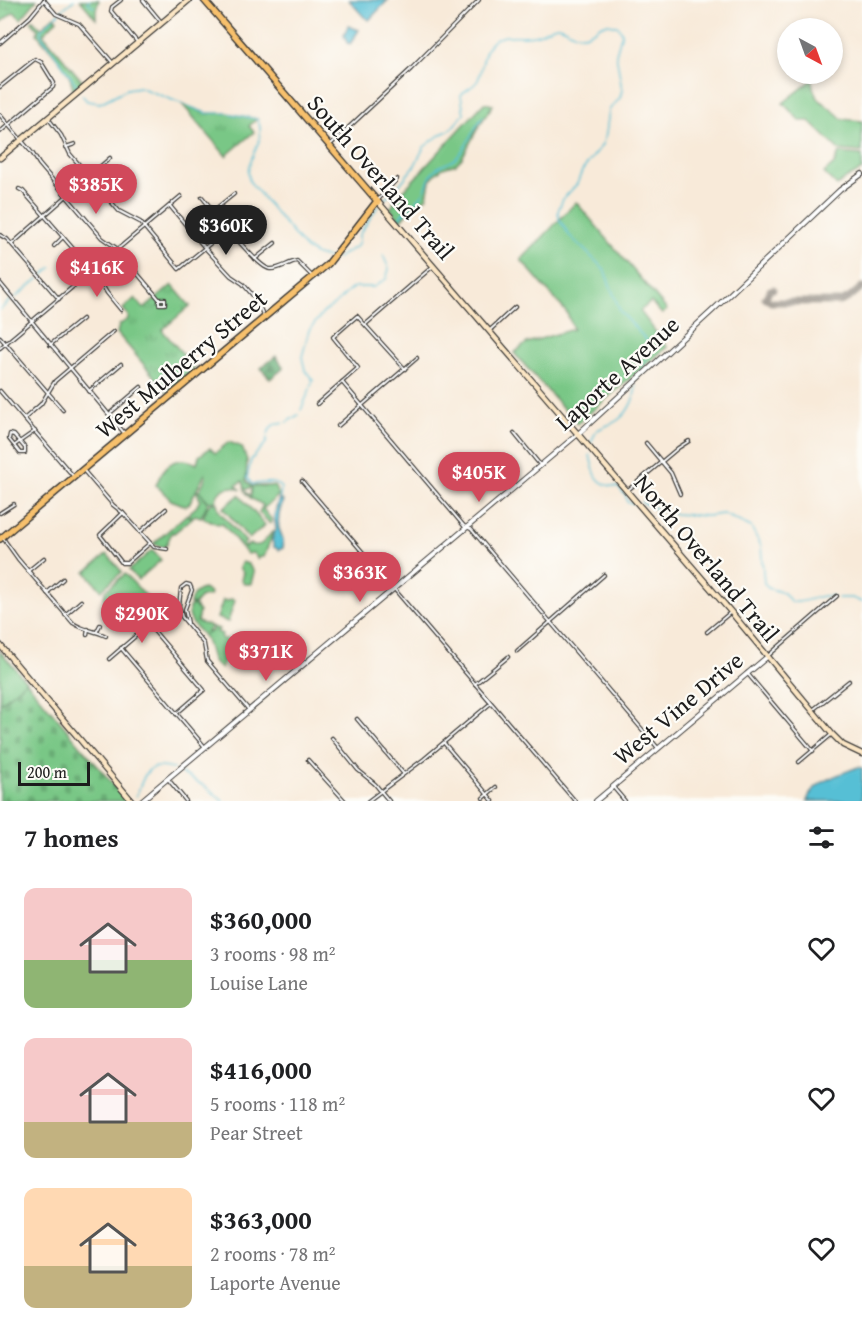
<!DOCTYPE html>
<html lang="en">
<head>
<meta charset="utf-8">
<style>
  body { margin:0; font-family:"Gentium Book Plus",serif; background:#f6f6f6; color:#202124; height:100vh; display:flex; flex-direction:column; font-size:22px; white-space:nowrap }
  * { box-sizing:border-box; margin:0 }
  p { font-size:20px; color:#757577 }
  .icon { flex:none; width:33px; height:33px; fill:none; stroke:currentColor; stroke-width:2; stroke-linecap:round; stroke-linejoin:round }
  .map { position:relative; height:801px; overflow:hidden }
  .panel { display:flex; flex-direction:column; background:#fff; flex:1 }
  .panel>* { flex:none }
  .needle { width:39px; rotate:139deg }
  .buttons { position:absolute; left:777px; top:18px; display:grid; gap:12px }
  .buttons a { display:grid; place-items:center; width:66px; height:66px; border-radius:50%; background:#fff; box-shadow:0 3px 9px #0003; font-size:30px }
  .scale { position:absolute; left:18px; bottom:15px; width:72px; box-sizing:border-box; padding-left:6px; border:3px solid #1c1c1c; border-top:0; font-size:16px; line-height:21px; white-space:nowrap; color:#1c1c1c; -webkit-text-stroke:4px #fdfcf7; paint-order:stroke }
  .price { position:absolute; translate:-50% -51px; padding:0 14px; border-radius:21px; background:#d1495b; color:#fff; font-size:20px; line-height:39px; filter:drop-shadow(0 2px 3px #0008) }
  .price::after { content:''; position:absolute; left:50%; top:36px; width:18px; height:14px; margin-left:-9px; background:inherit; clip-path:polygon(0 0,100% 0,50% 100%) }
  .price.on { background:#222; color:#fff }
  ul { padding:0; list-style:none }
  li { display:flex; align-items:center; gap:18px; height:150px; padding:0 24px }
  li span { display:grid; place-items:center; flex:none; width:168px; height:120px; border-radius:12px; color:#555 }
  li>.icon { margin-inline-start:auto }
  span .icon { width:72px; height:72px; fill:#fffc; stroke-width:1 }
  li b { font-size:26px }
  h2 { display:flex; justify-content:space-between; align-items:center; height:72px; padding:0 24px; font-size:26px }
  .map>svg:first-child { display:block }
  .green { fill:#79c786; stroke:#4a7251; stroke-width:1.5 }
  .forest { fill:url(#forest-firs); stroke:#3f6448; stroke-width:1.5 }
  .cemetery { fill:url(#cemetery-stones); stroke:#4a7251; stroke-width:1.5 }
  .park { fill:url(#park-tufts); stroke:#4a7251; stroke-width:1.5 }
  .water { fill:#57bfd5; stroke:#3a6e78; stroke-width:1.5 }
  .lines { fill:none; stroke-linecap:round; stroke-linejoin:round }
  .stream { stroke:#57bfd5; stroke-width:1.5 }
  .taxiway { stroke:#8a837a; stroke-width:7 }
  .minor-casing { stroke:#3d3b38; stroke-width:4.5 }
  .tertiary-casing { stroke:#3d3b38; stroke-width:6 }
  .secondary-casing { stroke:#3d3b38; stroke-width:7 }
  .primary-casing { stroke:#3d3b38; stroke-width:8 }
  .minor { stroke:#fff; stroke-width:2 }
  .tertiary { stroke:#fff; stroke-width:4 }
  .secondary { stroke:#fce6c4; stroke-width:4.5 }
  .primary { stroke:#f7c06c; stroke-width:5 }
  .labels { text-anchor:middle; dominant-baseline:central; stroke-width:4.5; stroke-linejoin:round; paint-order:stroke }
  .street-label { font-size:24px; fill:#1c1c1c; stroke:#fdfcf7 }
</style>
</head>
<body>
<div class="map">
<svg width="862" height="801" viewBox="0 0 862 801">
  <defs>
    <pattern id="forest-firs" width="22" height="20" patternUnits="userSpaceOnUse" patternTransform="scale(1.5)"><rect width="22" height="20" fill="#62ac73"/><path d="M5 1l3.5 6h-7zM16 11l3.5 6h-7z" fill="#508b5e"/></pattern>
    <pattern id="cemetery-stones" width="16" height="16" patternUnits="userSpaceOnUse" patternTransform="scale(1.5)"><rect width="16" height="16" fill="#79c786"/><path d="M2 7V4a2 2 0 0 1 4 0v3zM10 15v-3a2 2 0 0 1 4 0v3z" fill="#68aa73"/></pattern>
    <pattern id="park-tufts" width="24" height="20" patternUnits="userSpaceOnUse" patternTransform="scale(1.5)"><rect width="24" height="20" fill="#79c786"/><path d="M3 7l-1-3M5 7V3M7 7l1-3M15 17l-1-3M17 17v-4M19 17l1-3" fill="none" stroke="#68aa73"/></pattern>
  </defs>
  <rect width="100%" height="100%" fill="#fdfcf7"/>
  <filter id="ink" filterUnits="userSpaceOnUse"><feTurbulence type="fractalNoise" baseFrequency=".0167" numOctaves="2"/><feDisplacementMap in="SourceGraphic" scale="12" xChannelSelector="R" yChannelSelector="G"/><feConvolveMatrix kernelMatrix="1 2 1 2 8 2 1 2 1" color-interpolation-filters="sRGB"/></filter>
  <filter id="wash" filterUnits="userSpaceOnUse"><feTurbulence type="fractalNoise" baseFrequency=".008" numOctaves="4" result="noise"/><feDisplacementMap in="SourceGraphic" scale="24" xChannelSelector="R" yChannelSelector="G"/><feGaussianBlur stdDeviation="1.35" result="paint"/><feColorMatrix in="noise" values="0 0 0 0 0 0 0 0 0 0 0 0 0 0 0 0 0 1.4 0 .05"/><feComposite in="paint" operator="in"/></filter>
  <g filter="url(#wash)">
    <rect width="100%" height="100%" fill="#f8ead9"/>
    <g class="green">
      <polygon points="80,0 99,0 96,10 96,19"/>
      <path d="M54,16L57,20L43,34L83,82L73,90C71,69 49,49 37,34L38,30L31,21L33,20L41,28Z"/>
      <path d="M812,80C814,104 827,102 842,119L862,121V152L839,150L809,121H800L783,103Z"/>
      <polygon points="484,103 493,105 480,124 462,158 456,164 443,168 435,174 430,181 427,197 409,210 400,221 390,208 394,204 393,202"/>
      <polygon points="839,153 862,155 862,170 847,178 837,186 824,173 834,164"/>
      <polygon points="576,202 667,310 662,314 651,302 640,311 667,347 577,424 514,353 527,343 573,329 567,313 521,260"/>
      <path d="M229,442L242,447L247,460L246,481L252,486H274L279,495L263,509L272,520L270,524L259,512L263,505L250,498L245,491L251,496L252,487L245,490L243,481L236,485L241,490C231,484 218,488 216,501L209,502L199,491L208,503L201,517L195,515L192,518L189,513L196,507L200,500L197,492L200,489L206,477L205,474L189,504L186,506L171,500L156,485C163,466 175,453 197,464L199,456L210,448L215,453Z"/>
      <polygon points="239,495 265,525 249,539 223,508"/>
      <path d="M212,503H217L219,511L246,542L243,544L245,547L249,544C264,549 265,538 274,530L264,557H261L258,559L253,553L247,554L222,523L218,524L203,518L207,507Z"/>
      <polygon points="187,514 191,519 174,533 172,532 166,546 163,547 153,544"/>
      <polygon points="107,554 122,572 101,590 86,572"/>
      <polygon points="242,562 248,564 254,572 251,584 244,584 241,579 243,573 239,568"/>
      <polygon points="125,574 148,598 147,602 121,620 104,601 105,591"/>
      <path d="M203,589L210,593L209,596L201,597L194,605L199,612L197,622L211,626L206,634L212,631V627L219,629L217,632L222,634L221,638L231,641L221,669C208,660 212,653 206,640C199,628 187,624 189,607L194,605L190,604C191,597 195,591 203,589Z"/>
      <polygon points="231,599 235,600 228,622 217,618 223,600 226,601"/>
      <polygon points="0,651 26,681 0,704"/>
    </g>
    <polygon class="forest" points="276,356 284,368 270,379 261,368"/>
    <polygon class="cemetery" points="26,681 127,801 0,801 0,704"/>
    <g class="park">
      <polygon points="0,0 37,0 21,19 14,12 0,23"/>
      <polygon points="182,104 206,113 227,113 257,119 249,126 254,132 226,156"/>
      <polygon points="172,285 190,306 162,330 195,368 167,392 117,333 119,325 128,319 128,315 123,309 135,298 144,309"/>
      <polygon points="152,550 161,560 138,580 129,570"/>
    </g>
    <g class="water">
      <polygon points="349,0 388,0 369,20 364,17"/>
      <polygon points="348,26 359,30 350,44 347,43 344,35"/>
      <path d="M279,498L283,501C280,509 277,519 279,528C281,536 285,539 283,548L279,550L274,547L272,540L276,529L274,516Z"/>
      <path d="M858,767L862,768V801H807C812,781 841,774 858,767Z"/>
    </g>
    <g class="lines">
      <g class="stream">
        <polyline points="90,0 87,2 94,7"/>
        <polyline points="60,11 74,0"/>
        <polyline points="56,16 59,13"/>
        <polyline points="54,17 41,30 41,35 78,87"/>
        <path d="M82,95L87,101L100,103L127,89L139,87L206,113H227L257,119C270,142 241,160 250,182L305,248L317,255L329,258"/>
        <path d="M381,202L397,188L415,165L424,147L441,134L450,130L464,114L461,95C466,89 474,87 478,80C484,66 482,41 501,37C513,34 526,38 538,34C546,32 551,25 559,26C567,28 573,35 581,35C598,35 597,17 619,27L622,33L616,54L622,90L620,98L609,110L606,134L602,145L582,171L577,184L563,199L558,211L559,219L569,235L604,269L620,311L649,343V352L642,371"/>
        <path d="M399,218C406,208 415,203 422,195C428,187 428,177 435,170C441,164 449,164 455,159C468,148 472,128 484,116"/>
        <polyline points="337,258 357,246 359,242 359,235 378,206"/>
        <polyline points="43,275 52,267"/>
        <polyline points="16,297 38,279"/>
        <polyline points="0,310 11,300"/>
        <polyline points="311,386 313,380 305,370 302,357 309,330 324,312 335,304 351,289 355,287 374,287 386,279 389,269 383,255"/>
        <polyline points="301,410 310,389"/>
        <polyline points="287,422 298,415"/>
        <path d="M268,434C270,427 275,422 283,423"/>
        <path d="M267,438L266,443L251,460L247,478L252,484C263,484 273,479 281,488L280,498"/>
        <path d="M591,443L596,431C603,426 611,425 618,420C629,412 635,398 636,385"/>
        <path d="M590,455C594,474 596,486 618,487L626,496L627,502L633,503"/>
        <path d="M641,502L656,509L675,514L707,516L723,514L751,527L761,546L764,583L768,588L784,593L791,602C807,604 815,594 833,596"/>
        <polyline points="838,598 852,598 862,602"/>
        <polyline points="181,773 206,787 223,801"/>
        <path d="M136,796C146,773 145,762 173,769"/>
      </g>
      <polyline class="taxiway" points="773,289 770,290 765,298 771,302 840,302 849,298 862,287"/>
    </g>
  </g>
  <g filter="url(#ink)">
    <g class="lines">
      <g class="minor-casing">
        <g id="minor">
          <polyline points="44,0 56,14 79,24 113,63"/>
          <polyline points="121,0 112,7 111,11 138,43"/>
          <polyline points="143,0 162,23"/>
          <polyline points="0,43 30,17 44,0"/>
          <polyline points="0,87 35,59 41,62 54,83 53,87 0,132"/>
          <polyline points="0,115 33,154 39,164 102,238 115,247 159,299 159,304 165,304 165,299 159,299"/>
          <polyline points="48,118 61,135 70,154 119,211 140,222 179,269 228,229"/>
          <polyline points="331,144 411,69 479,0"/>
          <polyline points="66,147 75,144"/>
          <polyline points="19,189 23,191 96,275 107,293 121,310"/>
          <path d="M202,197C213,210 257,268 270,269C279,270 289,262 297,261L313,277"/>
          <polyline points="110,201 119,193"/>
          <polyline points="377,201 397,179"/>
          <polyline points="170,206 205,248 231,276 243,284 256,299 264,317"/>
          <polyline points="213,211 234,194"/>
          <polyline points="0,235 7,239 59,299"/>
          <polyline points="234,236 254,218"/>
          <polyline points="12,244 110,158"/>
          <polyline points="54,246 63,237"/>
          <polyline points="255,259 275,243"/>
          <polyline points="0,283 125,434"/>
          <polyline points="366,324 432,267"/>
          <polyline points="489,331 515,307"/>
          <polyline points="0,337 63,410"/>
          <polyline points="50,345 82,319"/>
          <polyline points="0,348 181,196"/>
          <polyline points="342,382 464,526 471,529 658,748"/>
          <polyline points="0,391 74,477"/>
          <polyline points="89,391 121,364"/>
          <polyline points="317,404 358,368 333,337 357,316 405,369"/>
          <polyline points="109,414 141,387"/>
          <polyline points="24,419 41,404 55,381 114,331"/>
          <polyline points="338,426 417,358"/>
          <polyline points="514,433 541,466"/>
          <polygon points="10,434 14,435 25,448 25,453 20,453 9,439"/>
          <polyline points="646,443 671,473 680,494"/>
          <polyline points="15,445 35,431"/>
          <polyline points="84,471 113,505 123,513 154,547 167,549"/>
          <polyline points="302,481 575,801"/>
          <polyline points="628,490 678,448 689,441"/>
          <polyline points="0,513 14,504"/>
          <polyline points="123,513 100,535 122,563 127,563 150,543"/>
          <polyline points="140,532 166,509"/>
          <path d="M3,538L18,559L73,623C83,630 94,630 106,636"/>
          <polyline points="28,571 44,558"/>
          <polyline points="47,593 63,579"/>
          <polyline points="65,615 81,601"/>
          <polyline points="188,623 185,609 192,590 190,585 186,584 181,588 179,606 182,617 204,644 207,661 249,710"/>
          <polyline points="149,625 204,690 176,714"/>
          <polyline points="97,631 100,625"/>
          <polyline points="707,632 731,612"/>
          <polyline points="87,635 88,629"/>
          <polyline points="121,648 205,747"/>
          <polyline points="517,651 604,575"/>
          <polyline points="769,655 837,596"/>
          <polyline points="109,659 161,614"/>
          <polyline points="747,673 813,751"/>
          <polyline points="475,684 508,657"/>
          <polyline points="814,709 849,681"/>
          <polyline points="357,719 403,773"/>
          <polyline points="332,738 358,770 375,784 389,801"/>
          <polyline points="444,743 493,801"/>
          <polyline points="308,760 345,801"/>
          <polyline points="799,762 831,735"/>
          <polyline points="168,779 186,801"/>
          <polyline points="613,787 625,801"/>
          <polyline points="483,798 496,787"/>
          <polyline points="368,801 424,759 491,703"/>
        </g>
      </g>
      <g class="tertiary-casing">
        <g id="tertiary">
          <polyline points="141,801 578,434 712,311 840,190 862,174"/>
          <polyline points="596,801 767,657"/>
        </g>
      </g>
      <g class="secondary-casing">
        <g id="secondary">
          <polyline points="0,158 189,0"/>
          <polyline points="379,203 731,612 832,734 843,745 862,754"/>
          <polyline points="0,645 132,801"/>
        </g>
      </g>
      <g class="primary-casing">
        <g id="primary">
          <polyline points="204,0 378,202"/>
          <polyline points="0,539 328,264 377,201"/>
        </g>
      </g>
      <use href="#minor" class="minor"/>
      <use href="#tertiary" class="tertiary"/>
      <use href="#secondary" class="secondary"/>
      <use href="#primary" class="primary"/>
    </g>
  </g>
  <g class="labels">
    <g class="street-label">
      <text transform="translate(381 177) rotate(49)">South Overland Trail</text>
      <text transform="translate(181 364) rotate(-40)">West Mulberry Street</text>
      <text transform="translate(617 373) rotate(-42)">Laporte Avenue</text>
      <text transform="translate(707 558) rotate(50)">North Overland Trail</text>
      <text transform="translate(678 708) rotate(-40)">West Vine Drive</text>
    </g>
  </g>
</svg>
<div class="buttons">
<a><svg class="needle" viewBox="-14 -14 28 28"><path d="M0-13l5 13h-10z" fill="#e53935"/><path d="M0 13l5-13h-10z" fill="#757577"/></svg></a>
</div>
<div class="scale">200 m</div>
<b class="price" style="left:96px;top:215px">$385K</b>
<b class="price on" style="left:226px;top:256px">$360K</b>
<b class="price" style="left:97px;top:298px">$416K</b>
<b class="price" style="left:479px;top:503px">$405K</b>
<b class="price" style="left:360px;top:603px">$363K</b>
<b class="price" style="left:142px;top:644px">$290K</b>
<b class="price" style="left:266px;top:682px">$371K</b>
</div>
<section class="panel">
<h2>7 homes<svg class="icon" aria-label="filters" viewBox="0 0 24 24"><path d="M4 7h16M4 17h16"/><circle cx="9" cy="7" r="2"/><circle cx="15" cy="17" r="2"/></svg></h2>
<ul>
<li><span style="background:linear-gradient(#f6c9c9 60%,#8fb573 0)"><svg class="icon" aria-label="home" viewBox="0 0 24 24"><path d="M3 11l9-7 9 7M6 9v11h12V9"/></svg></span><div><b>$360,000</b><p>3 rooms · 98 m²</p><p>Louise Lane</p></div><svg class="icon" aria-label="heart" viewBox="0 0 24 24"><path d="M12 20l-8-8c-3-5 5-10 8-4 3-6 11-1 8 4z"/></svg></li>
<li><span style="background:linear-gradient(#f6c9c9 70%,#c2b280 0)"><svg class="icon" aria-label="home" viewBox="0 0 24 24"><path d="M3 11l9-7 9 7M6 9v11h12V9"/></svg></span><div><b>$416,000</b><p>5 rooms · 118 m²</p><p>Pear Street</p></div><svg class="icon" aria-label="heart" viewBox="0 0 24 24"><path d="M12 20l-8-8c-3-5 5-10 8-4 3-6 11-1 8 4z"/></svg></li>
<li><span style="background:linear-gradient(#ffd9b3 65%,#c2b280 0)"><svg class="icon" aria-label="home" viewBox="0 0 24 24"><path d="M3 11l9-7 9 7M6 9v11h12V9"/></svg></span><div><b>$363,000</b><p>2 rooms · 78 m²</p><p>Laporte Avenue</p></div><svg class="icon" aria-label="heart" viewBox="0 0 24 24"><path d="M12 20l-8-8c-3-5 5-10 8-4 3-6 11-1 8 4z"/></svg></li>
</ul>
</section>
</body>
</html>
